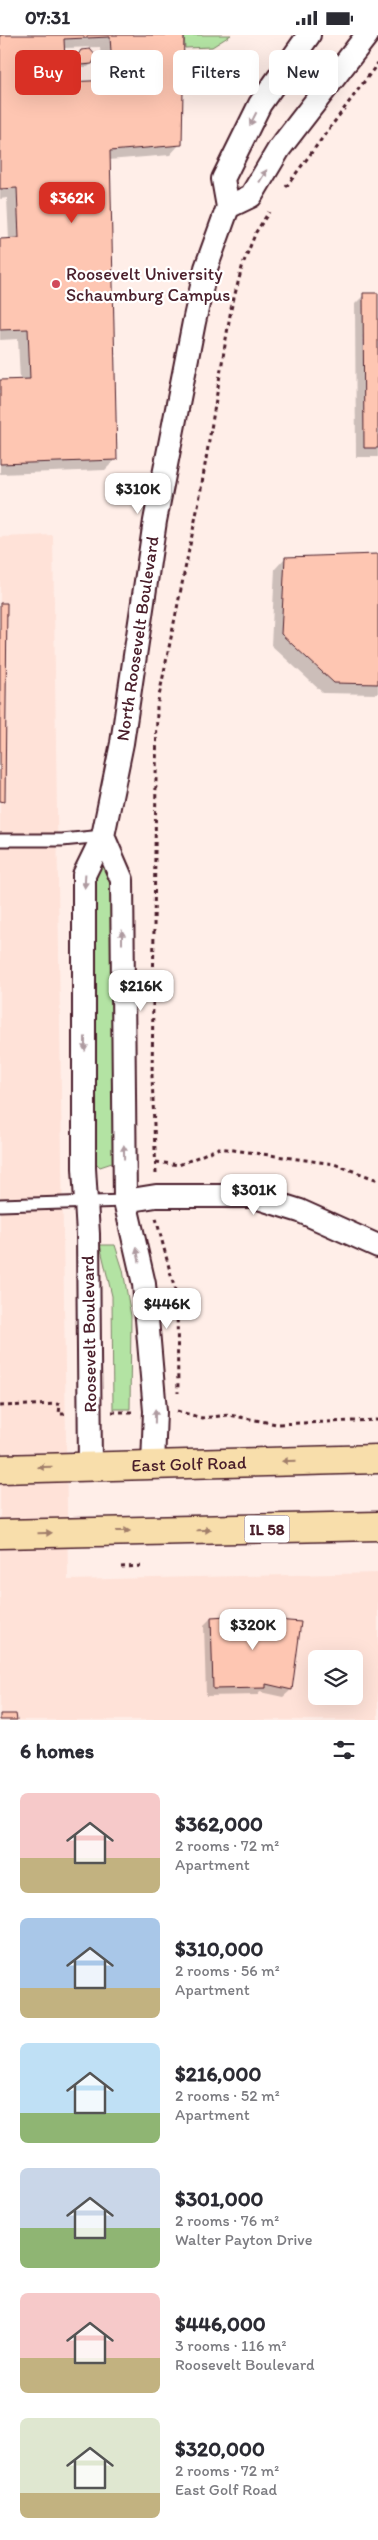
<!DOCTYPE html>
<html lang="en">
<head>
<meta charset="utf-8">
<style>
  body { margin:0; font-family:Itim,sans-serif; background:#f7f7f7; color:#2b2b33; height:100vh; display:flex; flex-direction:column; font-size:19px; white-space:nowrap }
  * { box-sizing:border-box; margin:0 }
  p { font-size:16px; color:#7c7c81 }
  .icon { flex:none; width:28px; height:28px; fill:none; stroke:currentColor; stroke-width:2; stroke-linecap:round; stroke-linejoin:round }
  .map { position:relative; height:1685px; overflow:hidden }
  .drawer { display:flex; flex-direction:column; background:#fff; flex:1 }
  .drawer>* { flex:none }
  .banner { position:absolute; left:15px; top:15px; width:349px; height:45px; display:flex; gap:10px }
  .tools { position:absolute; left:308px; top:1615px; display:grid; gap:10px }
  .tools a { display:grid; place-items:center; width:55px; height:55px; border-radius:8px; background:#fff; box-shadow:0 5px 20px #0002; font-size:25px }
  .price { position:absolute; translate:-50% -42px; padding:0 11px; border-radius:10px; background:#fff; color:#222; font-size:16px; line-height:32px; filter:drop-shadow(0 1px 2px #0008) }
  .price::after { content:''; position:absolute; left:50%; top:30px; width:15px; height:11px; margin-left:-8px; background:inherit; clip-path:polygon(0 0,100% 0,50% 100%) }
  .price.active { background:#d93025; color:#fff }
  ul { padding:0; list-style:none }
  li { display:flex; align-items:center; gap:15px; height:125px; padding:0 20px }
  li span { display:grid; place-items:center; flex:none; width:140px; height:100px; border-radius:8px; color:#555 }
  li>.icon { margin-inline-start:auto }
  span .icon { width:60px; height:60px; fill:#fffc; stroke-width:1 }
  li b { font-size:21px }
  h2 { display:flex; justify-content:space-between; align-items:center; height:60px; padding:0 20px; font-size:21px }
  .chip { padding:0 18px; border-radius:8px; background:#fff; box-shadow:0 5px 20px #0002; font-size:18px; line-height:45px }
  .chip.active { background:#d93025; color:#fff }
  .status { display:flex; justify-content:space-between; align-items:center; height:35px; padding:0 25px; background:#fff; direction:ltr }
  .status svg { height:14px; fill:currentColor }
  .map>svg:first-child { display:block }
  .built { fill:#ffe2d8; fill-rule:evenodd }
  .green { fill:#b3e3a3; stroke:#7e8167 }
  .shadow { fill:#0003; fill-rule:evenodd }
  .building { fill:#fec6b2; stroke:#4a1f2b; fill-rule:evenodd }
  .lines { fill:none; stroke-linecap:round; stroke-linejoin:round }
  .service-casing { stroke:#4a1f2b; stroke-width:15 }
  .minor-casing { stroke:#4a1f2b; stroke-width:26 }
  .primary-casing { stroke:#4a1f2b; stroke-width:31 }
  .path { stroke:#4a1f2b; stroke-width:3; stroke-dasharray:4 4; stroke-linecap:butt }
  .service { stroke:#fff; stroke-width:11 }
  .minor { stroke:#fff; stroke-width:22 }
  .primary { stroke:#f8deab; stroke-width:28 }
  .oneway { fill:#ae9aa0 }
  .oneway2 { fill:#a17e6b }
  .poi-dot { fill:#d1495b; stroke:#fff; stroke-width:2 }
  .labels { text-anchor:middle; dominant-baseline:central; stroke-width:4.5; stroke-linejoin:round; paint-order:stroke }
  .shield { fill:#fff; stroke:#80626b; stroke-width:1 }
  .shield-label { font-size:16px; font-weight:bold; fill:#4a1f2b }
  .poi-label { font-size:18px; fill:#4a1f2b; stroke:#fff; text-anchor:start }
  .street-label { font-size:18px; fill:#4a1f2b; stroke:#fff }
</style>
</head>
<body>
<div class="status"><b>07:31</b><svg viewBox="0 0 49 12"><path d="M0 12V9h3v3zM5 12V6h3v6zM10 12V3h3v9zM15 12V0h3v12zM26 1h20v11H26zM47 4h2v5h-2z"/></svg></div>
<div class="map">
<svg width="378" height="1685" viewBox="0 0 378 1685">
  <rect width="100%" height="100%" fill="#ffeee8"/>
  <filter id="ink" filterUnits="userSpaceOnUse"><feTurbulence type="fractalNoise" baseFrequency=".02" numOctaves="2"/><feDisplacementMap in="SourceGraphic" scale="10" xChannelSelector="R" yChannelSelector="G"/><feConvolveMatrix kernelMatrix="1 2 1 2 8 2 1 2 1" color-interpolation-filters="sRGB"/></filter>
  <g filter="url(#ink)">
    <path class="built" d="M53,500L68,1545L378,1538V1685H0V502ZM316,1624H354V1661H316Z"/>
    <g class="green">
      <polygon points="184,0 231,0 212,12 185,13"/>
      <polygon points="99,828 103,828 110,842 112,853 113,1124 112,1128 100,1132 93,1125 93,868 96,835"/>
      <polygon points="100,1210 115,1210 123,1235 131,1281 130,1374 113,1374 112,1261"/>
    </g>
    <g class="shadow">
      <path d="M0,0H183L180,109L170,120L108,125L116,424L105,435L0,439V346L20,345L18,304L0,305V206L9,205L7,163L0,164ZM100,12L102,47L65,49L63,13Z"/>
      <polygon points="81,16 91,29 88,32 79,32 74,26"/>
      <polygon points="364,260 378,260 378,422 356,422 355,269"/>
      <polygon points="378,520 378,659 323,658 271,610 275,534 285,523"/>
      <polygon points="227,1579 263,1585 291,1655 283,1662 260,1657 258,1660 206,1661 204,1590 211,1583 224,1582"/>
    </g>
    <g class="building">
      <path d="M0,0H184L182,110L110,116L117,425L0,429V345L30,344L28,294L0,295V204L19,203L17,153L0,154ZM110,2L113,45L66,47L64,4Z"/>
      <polygon points="90,14 96,21 92,29 82,30 76,23 81,15"/>
      <polygon points="363,258 378,258 378,413 364,413"/>
      <polygon points="378,519 378,649 334,648 281,599 285,522"/>
      <polygon points="0,568 7,568 5,767 0,766"/>
      <polygon points="227,1578 264,1578 264,1584 301,1587 292,1655 266,1649 266,1653 213,1654 211,1582 227,1581"/>
      <polygon points="0,1679 16,1679 17,1685 0,1685"/>
    </g>
    <g class="lines">
      <g class="service-casing">
        <g id="service">
          <polyline points="0,805 62,805 103,801"/>
          <polyline points="0,1170 125,1166"/>
        </g>
      </g>
      <g class="minor-casing">
        <g id="minor">
          <polyline points="228,172 251,161 279,114 367,0"/>
          <polyline points="103,801 122,845 125,1166 144,1249 155,1376 153,1430"/>
          <polyline points="125,1166 156,1161 252,1161 300,1176 378,1211"/>
          <path id="s1" d="M90,1431L88,1199L84,1133V840L103,801L122,708L155,486L194,287L206,233L228,172L223,144L260,69L309,0"/>
        </g>
      </g>
      <g class="primary-casing">
        <g id="primary">
          <path id="s2" d="M0,1434L378,1424"/>
          <polyline points="0,1499 378,1491"/>
        </g>
      </g>
      <g class="path">
        <polyline points="286,152 378,28"/>
        <polyline points="156,1127 179,1130 219,1113 334,1129 378,1145"/>
        <polyline points="156,1139 152,1041 157,671 199,466 231,274 243,229 256,197 269,177"/>
        <polyline points="156,1183 177,1263 178,1358"/>
        <polyline points="0,1371 60,1369 59,1379 66,1379"/>
        <polyline points="177,1376 202,1383 229,1380 276,1389 378,1385"/>
        <polyline points="112,1377 134,1377"/>
        <polyline points="121,1532 145,1531"/>
      </g>
      <use href="#service" class="service"/>
      <use href="#minor" class="minor"/>
      <use href="#primary" class="primary"/>
    </g>
    <defs><path id="oneway-solid" d="M-6-.8H1V-3.2L6.5 0L1 3.2V.8H-6Z" transform="scale(1.25)"/></defs>
    <g class="oneway">
      <use href="#oneway-solid" transform="translate(253 84) rotate(117)"/>
      <use href="#oneway-solid" transform="translate(263 141) rotate(-59)"/>
      <use href="#oneway-solid" transform="translate(85 846) rotate(93)"/>
      <use href="#oneway-solid" transform="translate(122 902) rotate(-90)"/>
      <use href="#oneway-solid" transform="translate(85 1009) rotate(90)"/>
      <use href="#oneway-solid" transform="translate(124 1117) rotate(-91)"/>
      <use href="#oneway-solid" transform="translate(138 1220) rotate(-102)"/>
      <use href="#oneway-solid" transform="translate(155 1381) rotate(-89)"/>
    </g>
    <g class="oneway2">
      <use href="#oneway-solid" transform="translate(289 1426) rotate(179)"/>
      <use href="#oneway-solid" transform="translate(45 1432) rotate(178)"/>
      <use href="#oneway-solid" transform="translate(204 1495) rotate(-1)"/>
      <use href="#oneway-solid" transform="translate(123 1496)"/>
      <use href="#oneway-solid" transform="translate(45 1498) rotate(-2)"/>
    </g>
  </g>
  <circle class="poi-dot" cx="56" cy="249" r="5"/>
  <g class="labels">
    <rect class="shield" x="244.5" y="1480.5" width="45" height="27" rx="4"/>
    <g class="shield-label">
      <text x="267" y="1494">IL 58</text>
    </g>
    <g class="poi-label">
      <text x="66" y="239">Roosevelt University<tspan x="66" dy="21">Schaumburg Campus</tspan></text>
    </g>
    <g class="street-label">
      <text stroke="none"><textPath href="#s1" startOffset="835">North Roosevelt Boulevard</textPath></text>
      <text transform="translate(89 1299) rotate(-91)">Roosevelt Boulevard</text>
      <text stroke="none"><textPath href="#s2" startOffset="189">East Golf Road</textPath></text>
    </g>
  </g>
</svg>
<div class="tools">
<a><svg class="icon" aria-label="layers" viewBox="0 0 24 24"><path d="M12 4l9 5-9 5-9-5zM3 14l9 5 9-5"/></svg></a>
</div>
<b class="price active" style="left:72px;top:189px">$362K</b>
<b class="price" style="left:138px;top:480px">$310K</b>
<b class="price" style="left:141px;top:977px">$216K</b>
<b class="price" style="left:254px;top:1181px">$301K</b>
<b class="price" style="left:167px;top:1295px">$446K</b>
<b class="price" style="left:253px;top:1616px">$320K</b>
<div class="banner">
<a class="chip active">Buy</a>
<a class="chip">Rent</a>
<a class="chip">Filters</a>
<a class="chip">New</a>
</div>
</div>
<section class="drawer">
<h2>6 homes<svg class="icon" aria-label="filters" viewBox="0 0 24 24"><path d="M4 7h16M4 17h16"/><circle cx="9" cy="7" r="2"/><circle cx="15" cy="17" r="2"/></svg></h2>
<ul>
<li><span style="background:linear-gradient(#f6c9c9 65%,#c2b280 0)"><svg class="icon" aria-label="home" viewBox="0 0 24 24"><path d="M3 11l9-7 9 7M6 9v11h12V9"/></svg></span><div><b>$362,000</b><p>2 rooms · 72 m²</p><p>Apartment</p></div></li>
<li><span style="background:linear-gradient(#a9c7e8 70%,#c2b280 0)"><svg class="icon" aria-label="home" viewBox="0 0 24 24"><path d="M3 11l9-7 9 7M6 9v11h12V9"/></svg></span><div><b>$310,000</b><p>2 rooms · 56 m²</p><p>Apartment</p></div></li>
<li><span style="background:linear-gradient(#bfe0f5 70%,#8fb573 0)"><svg class="icon" aria-label="home" viewBox="0 0 24 24"><path d="M3 11l9-7 9 7M6 9v11h12V9"/></svg></span><div><b>$216,000</b><p>2 rooms · 52 m²</p><p>Apartment</p></div></li>
<li><span style="background:linear-gradient(#c9d6e8 60%,#8fb573 0)"><svg class="icon" aria-label="home" viewBox="0 0 24 24"><path d="M3 11l9-7 9 7M6 9v11h12V9"/></svg></span><div><b>$301,000</b><p>2 rooms · 76 m²</p><p>Walter Payton Drive</p></div></li>
<li><span style="background:linear-gradient(#f6c9c9 65%,#c2b280 0)"><svg class="icon" aria-label="home" viewBox="0 0 24 24"><path d="M3 11l9-7 9 7M6 9v11h12V9"/></svg></span><div><b>$446,000</b><p>3 rooms · 116 m²</p><p>Roosevelt Boulevard</p></div></li>
<li><span style="background:linear-gradient(#dfe7d0 75%,#c2b280 0)"><svg class="icon" aria-label="home" viewBox="0 0 24 24"><path d="M3 11l9-7 9 7M6 9v11h12V9"/></svg></span><div><b>$320,000</b><p>2 rooms · 72 m²</p><p>East Golf Road</p></div></li>
</ul>
</section>
</body>
</html>
